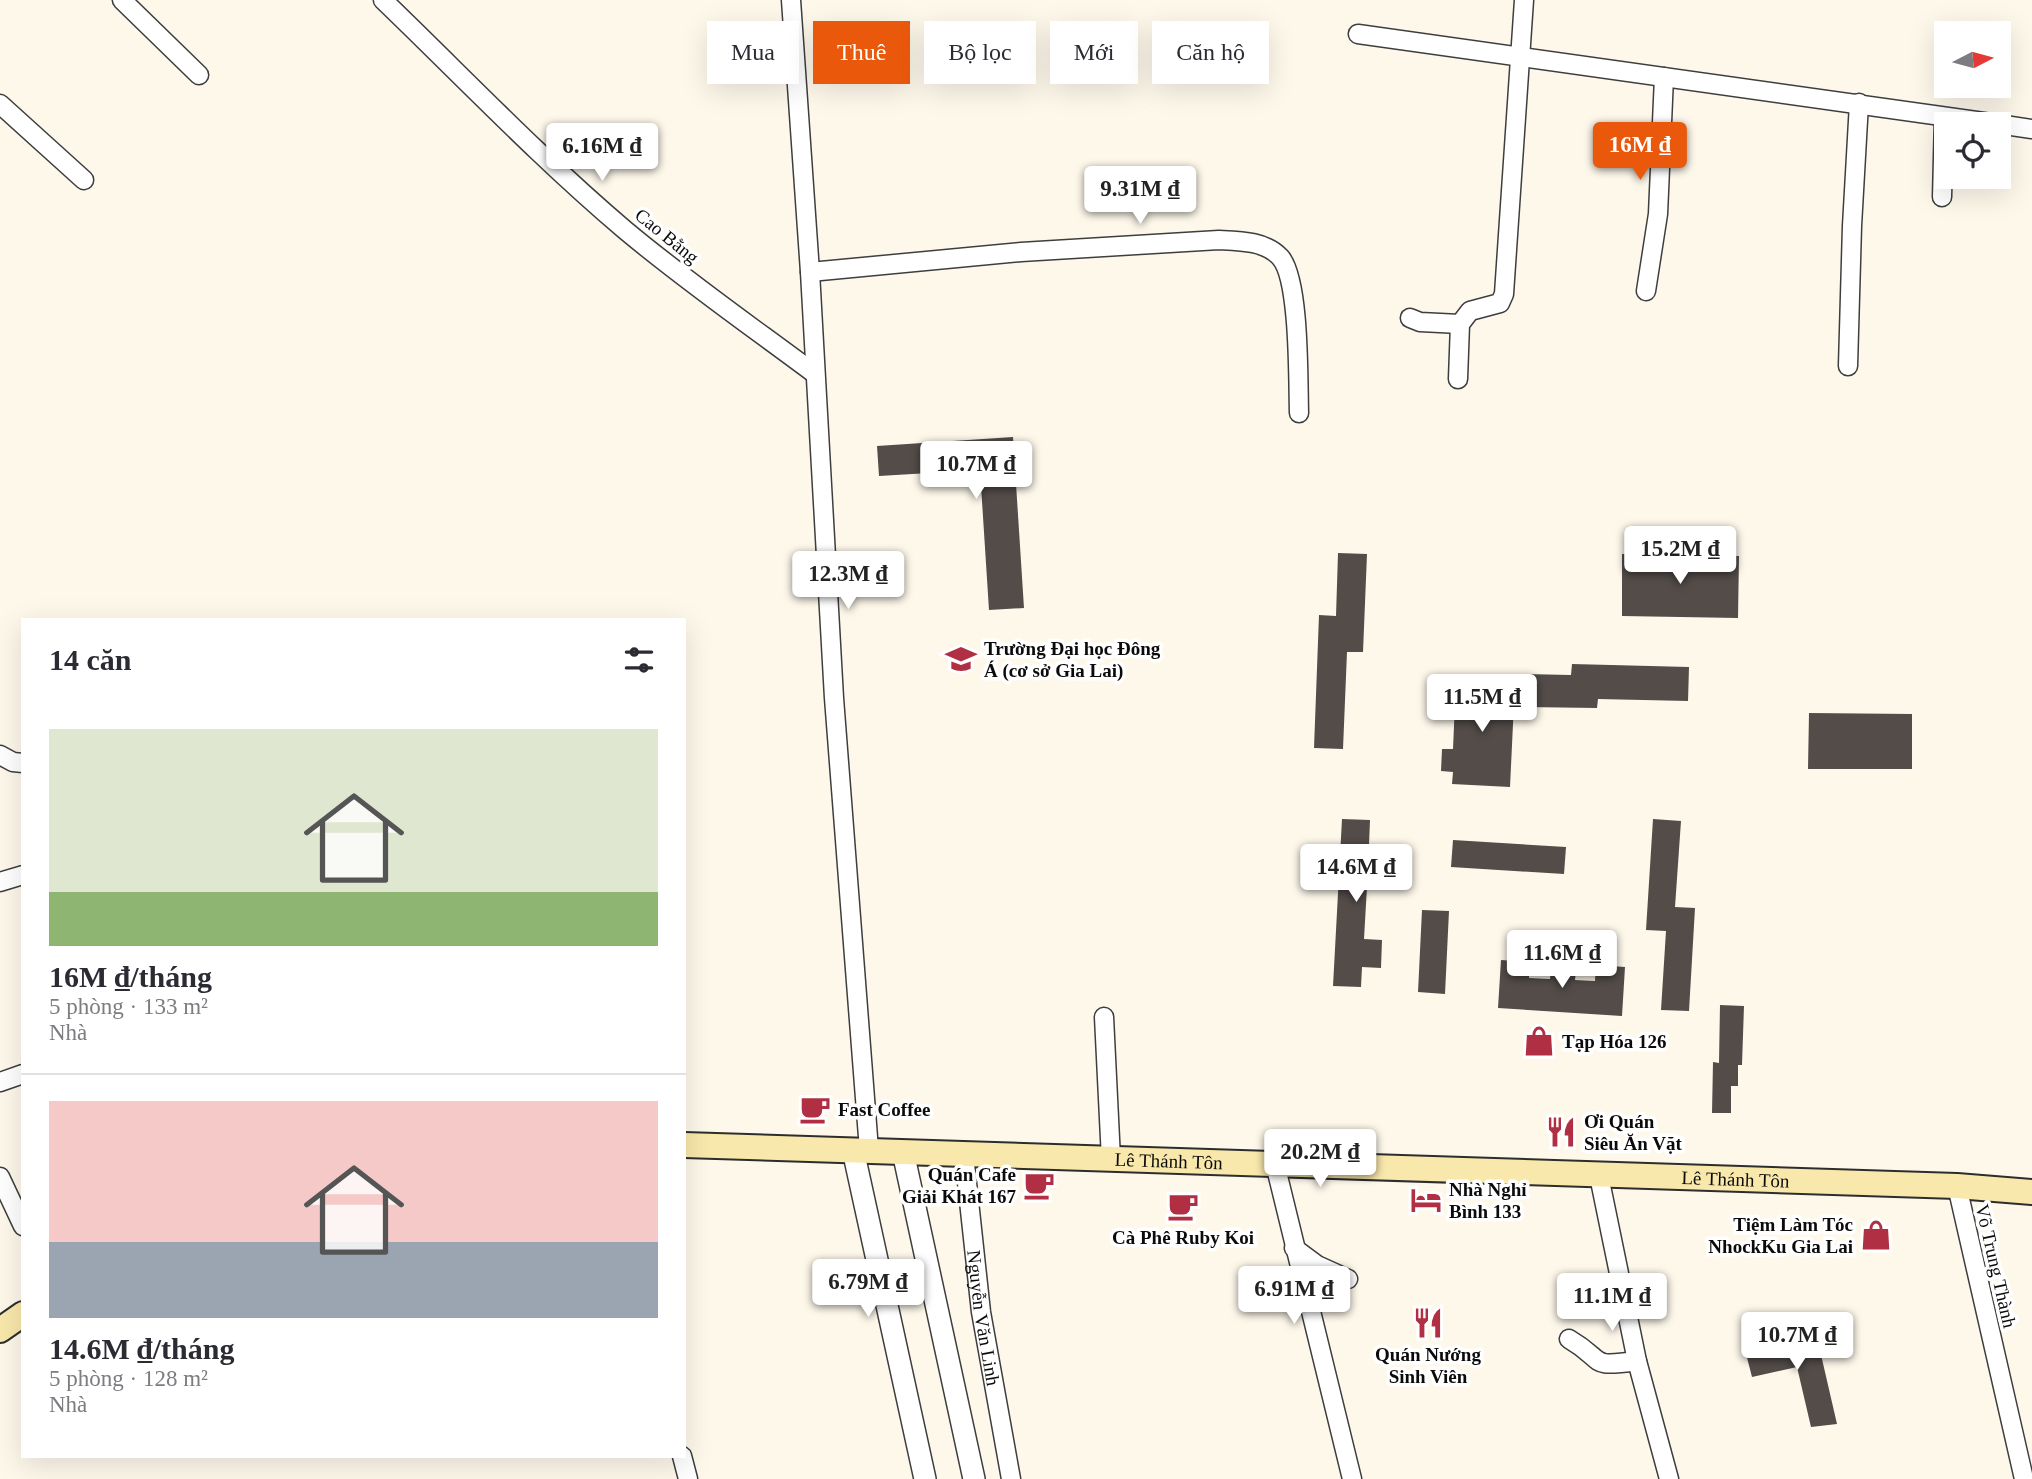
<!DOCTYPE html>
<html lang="vi">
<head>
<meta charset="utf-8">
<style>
  body { margin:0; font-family:"Times New Roman",serif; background:#f7f7f7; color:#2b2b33; height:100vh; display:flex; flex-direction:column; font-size:26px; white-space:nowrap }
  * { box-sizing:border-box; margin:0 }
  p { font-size:23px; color:#7c7c81 }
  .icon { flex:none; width:38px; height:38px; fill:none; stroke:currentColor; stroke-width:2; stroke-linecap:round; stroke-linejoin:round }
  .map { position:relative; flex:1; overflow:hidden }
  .sheet { position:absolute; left:21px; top:618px; width:665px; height:840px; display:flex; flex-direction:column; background:#fff; border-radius:0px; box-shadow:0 7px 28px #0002 }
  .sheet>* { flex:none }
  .guide { position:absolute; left:707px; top:21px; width:665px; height:63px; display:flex; gap:14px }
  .needle { width:46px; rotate:84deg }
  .buttons { position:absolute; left:1934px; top:21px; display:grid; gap:14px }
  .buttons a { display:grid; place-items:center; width:77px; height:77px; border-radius:0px; background:#fff; box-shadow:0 7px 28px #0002; font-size:35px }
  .price { position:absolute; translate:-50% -60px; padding:0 16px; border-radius:7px; background:#fff; color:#222; font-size:23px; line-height:46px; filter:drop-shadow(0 2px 4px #0008) }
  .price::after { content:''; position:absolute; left:50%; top:42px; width:21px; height:16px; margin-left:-10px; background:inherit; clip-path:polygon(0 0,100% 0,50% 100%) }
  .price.on { background:#ea580c; color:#fff }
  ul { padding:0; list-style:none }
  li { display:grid; align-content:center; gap:14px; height:371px; padding:0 28px }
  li+li { border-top:2px solid #e1e1e2 }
  li span { display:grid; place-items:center; height:217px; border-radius:0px; color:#555 }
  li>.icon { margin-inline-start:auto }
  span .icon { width:126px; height:126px; fill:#fffc; stroke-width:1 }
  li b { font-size:30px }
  h2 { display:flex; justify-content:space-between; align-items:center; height:84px; padding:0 28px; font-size:30px }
  .tag { padding:0 24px; border-radius:0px; background:#fff; box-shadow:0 7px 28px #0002; font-size:24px; line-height:63px }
  .tag.on { background:#ea580c; color:#fff }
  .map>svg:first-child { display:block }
  .building { fill:#534c49 }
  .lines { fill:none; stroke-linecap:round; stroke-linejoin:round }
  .minor-casing { stroke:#3e3e3e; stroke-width:21 }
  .tertiary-casing { stroke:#3e3e3e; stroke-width:24 }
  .secondary-casing { stroke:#2d2d2d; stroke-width:28 }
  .minor { stroke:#fff; stroke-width:18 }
  .tertiary { stroke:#fff; stroke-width:21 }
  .secondary { stroke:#f9e8ab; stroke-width:24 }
  .labels { text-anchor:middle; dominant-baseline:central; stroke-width:7; stroke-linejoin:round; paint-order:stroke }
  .street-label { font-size:19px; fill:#0b0b0b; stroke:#fff }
  .poi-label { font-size:19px; font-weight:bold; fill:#0b0b0b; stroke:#fff; text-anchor:start }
</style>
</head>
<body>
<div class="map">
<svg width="2032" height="1479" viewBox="0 0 2032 1479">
  <rect width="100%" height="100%" fill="#fef8eb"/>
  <g class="building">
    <polygon points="1013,437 1024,608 989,610 980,470 879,476 877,446"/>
    <polygon points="1338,553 1367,554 1363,652 1347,652 1343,749 1314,748 1319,615 1336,616"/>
    <polygon points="1622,554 1739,556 1738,618 1622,616"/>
    <polygon points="1572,664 1689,667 1688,701 1598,699 1597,708 1524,707 1524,674 1571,675"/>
    <polygon points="1456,679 1515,682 1510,787 1452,784 1453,772 1441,771 1442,749 1453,749"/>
    <polygon points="1809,713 1912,714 1912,769 1808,769"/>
    <polygon points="1342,819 1370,820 1369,845 1388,846 1387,870 1368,869 1364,939 1382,940 1381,968 1362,967 1361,987 1333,986"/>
    <polygon points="1653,819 1681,821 1675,907 1695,908 1689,1011 1661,1010 1666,931 1646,930"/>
    <polygon points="1453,840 1566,847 1564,874 1451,867"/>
    <polygon points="1422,910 1449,911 1445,994 1418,992"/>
    <polygon points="1501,960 1529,962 1529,978 1550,979 1551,968 1576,970 1575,980 1595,981 1596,965 1625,967 1622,1016 1498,1008"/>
    <polygon points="1720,1005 1744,1006 1742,1065 1738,1065 1738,1086 1731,1086 1731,1113 1712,1113 1713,1062 1719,1063"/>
    <polygon points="1816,1333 1837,1424 1811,1427 1797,1367 1752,1377 1744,1346"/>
  </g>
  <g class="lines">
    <g class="minor-casing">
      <g id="minor">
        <polyline points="122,0 199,75"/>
        <path d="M383,0C463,77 540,158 625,230C686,281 752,327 815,374"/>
        <polyline points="791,0 810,272 834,698 869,1150"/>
        <polyline points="1358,34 1998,124"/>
        <polyline points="0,104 84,180"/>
        <polyline points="1998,124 2032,129"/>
        <polyline points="1942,197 1944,117"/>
        <path d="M810,272L1021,252L1219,240C1240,241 1265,241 1280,257C1300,278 1298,381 1299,413"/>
        <polyline points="1646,291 1658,214 1664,77"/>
        <polyline points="1410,318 1420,322 1460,324"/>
        <polyline points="1848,366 1852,226 1859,103"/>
        <polyline points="1458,379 1460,324 1470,311 1500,303 1504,294 1524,0"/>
        <polyline points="0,755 13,762 23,763"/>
        <polyline points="0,882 23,875"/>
        <polyline points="1104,1017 1111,1159"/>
        <polyline points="0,1082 23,1074"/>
        <path id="s1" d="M964,1155L981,1312L1011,1479"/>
        <polyline points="1275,1164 1352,1479"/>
        <polyline points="1599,1176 1637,1361 1669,1479"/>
        <polyline points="0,1177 23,1226"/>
        <polyline points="1957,1186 2024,1479"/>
        <polyline points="1294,1248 1317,1265 1348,1279"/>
        <path d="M1569,1339C1607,1361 1586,1368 1637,1361"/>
        <polyline points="682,1456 688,1479"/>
      </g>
    </g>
    <g class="tertiary-casing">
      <g id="tertiary">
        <polyline points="853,1150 925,1479"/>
        <polyline points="903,1152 974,1479"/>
      </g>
    </g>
    <g class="secondary-casing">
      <g id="secondary">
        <path id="s2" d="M684,1145L1957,1186L2032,1192"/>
        <polyline points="0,1330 23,1314"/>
      </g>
    </g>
    <use href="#minor" class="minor"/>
    <use href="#tertiary" class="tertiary"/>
    <use href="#secondary" class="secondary"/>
  </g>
  <defs>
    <g id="university-bare" transform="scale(2.415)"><path d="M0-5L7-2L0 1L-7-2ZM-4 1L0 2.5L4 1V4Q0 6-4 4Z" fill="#b02f42" stroke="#fff" stroke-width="2.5" paint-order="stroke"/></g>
    <g id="shop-bare" transform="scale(2.415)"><path d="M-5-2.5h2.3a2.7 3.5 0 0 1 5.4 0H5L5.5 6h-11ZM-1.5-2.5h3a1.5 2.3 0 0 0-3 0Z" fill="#b02f42" stroke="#fff" stroke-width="2.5" paint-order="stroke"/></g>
    <g id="cafe-bare" transform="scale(2.415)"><path d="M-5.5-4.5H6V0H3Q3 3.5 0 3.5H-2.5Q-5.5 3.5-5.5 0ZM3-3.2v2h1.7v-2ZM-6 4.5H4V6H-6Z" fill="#b02f42" stroke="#fff" stroke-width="2.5" paint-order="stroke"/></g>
    <g id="restaurant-bare" transform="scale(2.415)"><path d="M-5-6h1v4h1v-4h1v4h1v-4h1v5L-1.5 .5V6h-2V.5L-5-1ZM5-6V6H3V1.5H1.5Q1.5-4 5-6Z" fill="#b02f42" stroke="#fff" stroke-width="2.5" paint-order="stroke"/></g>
    <g id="hotel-bare" transform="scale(2.415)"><path d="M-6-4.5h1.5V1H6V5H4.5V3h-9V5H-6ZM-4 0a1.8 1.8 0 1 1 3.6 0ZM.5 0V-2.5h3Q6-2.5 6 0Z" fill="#b02f42" stroke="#fff" stroke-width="2.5" paint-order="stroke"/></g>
  </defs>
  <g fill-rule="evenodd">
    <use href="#university-bare" x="961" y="659"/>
    <use href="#shop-bare" x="1539" y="1041"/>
    <use href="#cafe-bare" x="815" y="1109"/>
    <use href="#restaurant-bare" x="1561" y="1132"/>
    <use href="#cafe-bare" x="1039" y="1185"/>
    <use href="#hotel-bare" x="1426" y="1200"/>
    <use href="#cafe-bare" x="1183" y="1206"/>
    <use href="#shop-bare" x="1876" y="1235"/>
    <use href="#restaurant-bare" x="1428" y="1323"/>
  </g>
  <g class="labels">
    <g class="street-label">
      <text transform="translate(667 236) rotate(39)">Cao Bằng</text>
      <text stroke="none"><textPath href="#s2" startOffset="485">Lê Thánh Tôn</textPath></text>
      <text stroke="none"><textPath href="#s2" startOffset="1052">Lê Thánh Tôn</textPath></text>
      <text transform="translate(1996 1266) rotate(77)">Võ Trung Thành</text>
      <text stroke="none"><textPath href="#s1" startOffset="164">Nguyễn Văn Linh</textPath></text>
    </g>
    <g class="poi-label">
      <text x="984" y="648">Trường Đại học Đông<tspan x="984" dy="22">Á (cơ sở Gia Lai)</tspan></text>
      <text x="1562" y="1041">Tạp Hóa 126</text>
      <text x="838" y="1109">Fast Coffee</text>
      <text x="1584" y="1121">Ơi Quán<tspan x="1584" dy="22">Siêu Ăn Vặt</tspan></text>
      <text x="1016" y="1174" text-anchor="end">Quán Cafe<tspan x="1016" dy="22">Giải Khát 167</tspan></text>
      <text x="1449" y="1189">Nhà Nghỉ<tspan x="1449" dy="22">Bình 133</tspan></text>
      <text x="1853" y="1224" text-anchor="end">Tiệm Làm Tóc<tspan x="1853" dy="22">NhockKu Gia Lai</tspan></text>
      <text x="1183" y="1237" text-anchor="middle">Cà Phê Ruby Koi</text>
      <text x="1428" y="1354" text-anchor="middle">Quán Nướng<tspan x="1428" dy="22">Sinh Viên</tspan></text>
    </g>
  </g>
</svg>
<div class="buttons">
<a><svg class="needle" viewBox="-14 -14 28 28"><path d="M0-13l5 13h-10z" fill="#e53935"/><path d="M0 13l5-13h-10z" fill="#7c7c81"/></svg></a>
<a><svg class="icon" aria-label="locate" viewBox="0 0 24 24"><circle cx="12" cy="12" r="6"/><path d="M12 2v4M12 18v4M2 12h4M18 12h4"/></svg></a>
</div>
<b class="price on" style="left:1640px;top:182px">16M ₫</b>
<b class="price" style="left:602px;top:183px">6.16M ₫</b>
<b class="price" style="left:1140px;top:226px">9.31M ₫</b>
<b class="price" style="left:976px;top:501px">10.7M ₫</b>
<b class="price" style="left:1680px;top:586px">15.2M ₫</b>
<b class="price" style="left:848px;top:611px">12.3M ₫</b>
<b class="price" style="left:1482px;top:734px">11.5M ₫</b>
<b class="price" style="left:1356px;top:904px">14.6M ₫</b>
<b class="price" style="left:1562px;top:990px">11.6M ₫</b>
<b class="price" style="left:1320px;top:1189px">20.2M ₫</b>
<b class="price" style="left:868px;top:1319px">6.79M ₫</b>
<b class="price" style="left:1294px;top:1326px">6.91M ₫</b>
<b class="price" style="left:1612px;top:1333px">11.1M ₫</b>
<b class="price" style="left:1797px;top:1372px">10.7M ₫</b>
<div class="guide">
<a class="tag">Mua</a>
<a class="tag on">Thuê</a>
<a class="tag">Bộ lọc</a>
<a class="tag">Mới</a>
<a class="tag">Căn hộ</a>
</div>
<section class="sheet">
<h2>14 căn<svg class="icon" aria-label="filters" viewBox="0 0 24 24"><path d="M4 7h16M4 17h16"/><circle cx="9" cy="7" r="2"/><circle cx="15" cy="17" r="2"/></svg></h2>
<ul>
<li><span style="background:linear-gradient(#dfe7d0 75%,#8fb573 0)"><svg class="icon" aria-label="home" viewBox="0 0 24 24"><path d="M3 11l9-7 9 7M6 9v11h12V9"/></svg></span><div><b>16M ₫/tháng</b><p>5 phòng · 133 m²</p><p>Nhà</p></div></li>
<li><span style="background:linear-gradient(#f6c9c9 65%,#9aa5b1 0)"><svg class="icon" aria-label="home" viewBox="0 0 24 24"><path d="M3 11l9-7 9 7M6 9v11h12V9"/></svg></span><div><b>14.6M ₫/tháng</b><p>5 phòng · 128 m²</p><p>Nhà</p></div></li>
</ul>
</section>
</div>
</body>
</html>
